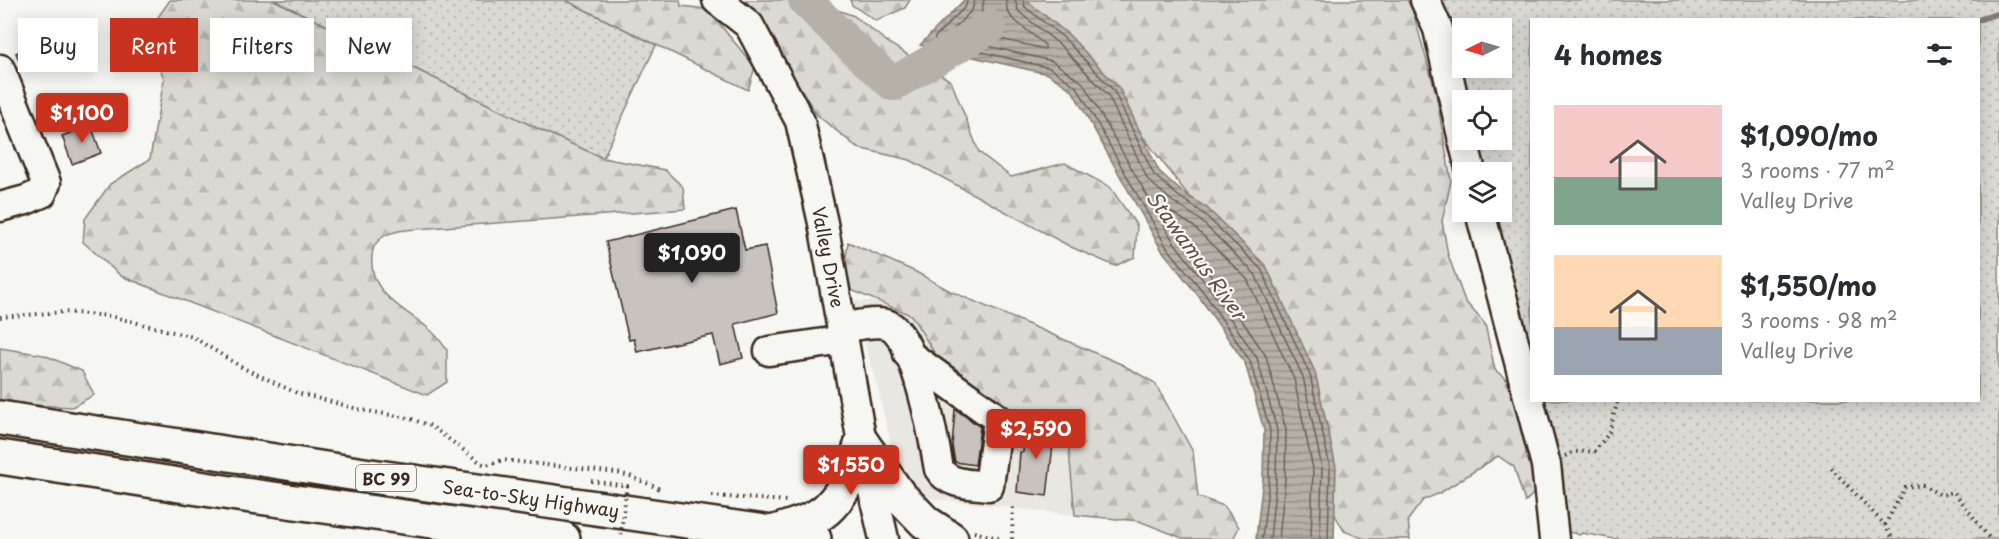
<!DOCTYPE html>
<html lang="en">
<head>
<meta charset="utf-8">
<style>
  body { margin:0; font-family:"Playpen Sans",sans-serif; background:#f7f7f7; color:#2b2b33; height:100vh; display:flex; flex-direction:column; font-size:22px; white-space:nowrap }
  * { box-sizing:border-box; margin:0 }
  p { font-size:20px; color:#7c7c81 }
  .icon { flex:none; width:33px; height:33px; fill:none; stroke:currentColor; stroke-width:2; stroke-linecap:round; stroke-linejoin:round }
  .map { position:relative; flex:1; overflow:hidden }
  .side { position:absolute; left:1530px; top:18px; width:450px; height:384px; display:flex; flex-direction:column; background:#fff; border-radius:0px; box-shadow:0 3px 15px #0003 }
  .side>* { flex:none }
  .banner { position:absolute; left:18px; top:18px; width:570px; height:54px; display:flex; gap:12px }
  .needle { width:39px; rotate:265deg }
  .buttons { position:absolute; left:1452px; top:18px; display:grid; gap:12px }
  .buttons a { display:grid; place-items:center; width:60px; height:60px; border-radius:0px; background:#fff; box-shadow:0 3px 15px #0003; font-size:30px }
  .price { position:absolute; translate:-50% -51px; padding:0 14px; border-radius:6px; background:#c8321e; color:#fff; font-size:20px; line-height:39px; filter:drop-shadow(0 2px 3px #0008) }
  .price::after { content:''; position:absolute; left:50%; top:36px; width:18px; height:14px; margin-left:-9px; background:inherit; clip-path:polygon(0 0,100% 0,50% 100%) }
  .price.current { background:#222; color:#fff }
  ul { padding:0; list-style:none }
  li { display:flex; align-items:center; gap:18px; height:150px; padding:0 24px }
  li span { display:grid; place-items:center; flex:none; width:168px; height:120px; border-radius:0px; color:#555 }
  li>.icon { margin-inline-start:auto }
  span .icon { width:72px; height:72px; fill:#fffc; stroke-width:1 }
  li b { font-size:26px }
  h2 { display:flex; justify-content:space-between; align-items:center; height:72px; padding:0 24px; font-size:26px }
  .tag { padding:0 21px; border-radius:0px; background:#fff; box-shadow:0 3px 15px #0003; font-size:21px; line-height:54px }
  .tag.current { background:#c8321e; color:#fff }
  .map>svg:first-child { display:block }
  .built { fill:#e8e7e2 }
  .forest { fill:url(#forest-firs); stroke:#8a8278; stroke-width:1.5 }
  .park { fill:url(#park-dots); stroke:#8a8278; stroke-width:1.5; fill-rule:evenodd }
  .water { fill:url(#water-rules); stroke:#857a71; stroke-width:1.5 }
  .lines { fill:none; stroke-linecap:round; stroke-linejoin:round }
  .shore { stroke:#6c6056; stroke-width:1.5 }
  .stream { stroke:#857a71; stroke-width:6 }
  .river { stroke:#b6b0a9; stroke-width:34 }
  .building { fill:#c8c3be; stroke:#3b2a1e; stroke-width:1.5 }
  .minor-casing { stroke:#3b2a1e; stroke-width:33 }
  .highway-casing { stroke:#3b2a1e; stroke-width:38 }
  .path { stroke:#3b2a1e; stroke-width:4; stroke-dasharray:1.5 4.5; stroke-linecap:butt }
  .minor { stroke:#f6f6f2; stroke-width:28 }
  .highway { stroke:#f6f6f2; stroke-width:33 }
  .path-bridge { stroke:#3b2a1e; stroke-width:4; stroke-dasharray:1.5 4.5; stroke-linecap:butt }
  .labels { text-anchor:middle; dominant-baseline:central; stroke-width:4.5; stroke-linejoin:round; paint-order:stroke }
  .shield { fill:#f6f6f2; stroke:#73675e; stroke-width:1.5 }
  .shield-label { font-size:16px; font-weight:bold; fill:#3b2a1e }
  .street-label { font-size:18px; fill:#3b2a1e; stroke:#f6f6f2 }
  .water-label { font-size:20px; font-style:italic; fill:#605248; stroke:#f6f6f2 }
</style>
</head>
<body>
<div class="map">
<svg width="1999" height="539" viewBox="0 0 1999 539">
  <defs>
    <pattern id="forest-firs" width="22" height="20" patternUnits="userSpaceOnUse" patternTransform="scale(1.5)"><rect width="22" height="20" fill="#dad9d3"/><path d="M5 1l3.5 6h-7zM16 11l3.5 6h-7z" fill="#bcbab5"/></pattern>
    <pattern id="park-dots" width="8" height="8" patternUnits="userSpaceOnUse" patternTransform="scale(1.5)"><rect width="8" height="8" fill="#dad9d3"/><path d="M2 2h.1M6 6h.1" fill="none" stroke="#bcbab5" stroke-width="1.8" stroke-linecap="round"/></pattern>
    <pattern id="water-rules" width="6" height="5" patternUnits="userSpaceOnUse" patternTransform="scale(1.5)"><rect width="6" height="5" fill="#b6b0a9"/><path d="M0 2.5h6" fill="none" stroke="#958f89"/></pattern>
  </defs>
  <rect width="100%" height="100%" fill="#f6f6f2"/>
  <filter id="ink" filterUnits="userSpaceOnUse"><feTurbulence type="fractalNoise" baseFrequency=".0167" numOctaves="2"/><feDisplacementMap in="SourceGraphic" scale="12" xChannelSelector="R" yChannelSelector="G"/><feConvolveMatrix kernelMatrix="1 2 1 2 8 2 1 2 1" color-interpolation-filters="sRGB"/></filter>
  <g filter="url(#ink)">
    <polygon class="built" points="852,301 873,301 911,315 937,357 1036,418 1052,417 1068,440 1075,515 918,497 903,474 893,453 877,385"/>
    <g class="forest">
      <path d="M170,0H274L541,130L603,158L665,170L683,187L685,209L416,229C399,230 374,233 372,255C368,294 404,308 429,329C436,334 442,343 447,350V382L427,395L121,276L83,242L85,219L110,184L150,159L164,79L147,33Z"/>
      <polygon points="565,0 680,0 681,6 707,9 755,67 748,90"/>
      <polygon points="746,0 810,0 854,16 890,44 951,81 979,152 1011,177 1065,163 1110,187 1137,226 1135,257 1115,266 1071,247 910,160 858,148 817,115"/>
      <polygon points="850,0 910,0 905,8 876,21 852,5"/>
      <polygon points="1004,0 1407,0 1412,9 1436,93 1451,181 1442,221 1448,255 1465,301 1485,324 1495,370 1511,383 1534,455 1536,491 1525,502 1514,467 1498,456 1440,493 1423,500 1408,520 1410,539 1365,539 1344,531 1330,506 1206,218 1097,78"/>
      <polygon points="848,242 916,272 950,291 1121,364 1155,383 1193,452 1198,497 1224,506 1239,527 1233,539 1185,539 1139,521 1075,515 1068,440 1052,417 1036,418 997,403 937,357 911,315 851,290 845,264"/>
      <polygon points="0,348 44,355 82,371 94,395 72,407 33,405 0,400"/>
    </g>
    <g class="park">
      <polygon points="274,0 565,0 656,45 603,158 541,130"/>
      <path d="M1412,0H1999V539H1614L1582,533L1580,535L1558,529L1476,212H1502V172H1466L1453,122ZM1532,20H1978V400H1532ZM1462,28H1502V68H1462ZM1462,100H1502V140H1462Z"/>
    </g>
    <polygon class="water" points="964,0 1026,0 1069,35 1119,88 1159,171 1181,191 1207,208 1266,266 1315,372 1336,467 1334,539 1256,539 1263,478 1264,430 1245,363 1200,298 1161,249 1072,90 1048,74 920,45"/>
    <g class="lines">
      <g class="shore">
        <polyline points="967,0 966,6 935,37 935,41 1050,68 1077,87 1166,246 1205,294 1250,361 1270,430 1269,479 1262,539"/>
        <polyline points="975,0 972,10 950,33 950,37 1052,61 1083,83 1173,241 1211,290 1257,358 1277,430 1276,479 1270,539"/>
        <polyline points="984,0 981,14 968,28 969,32 1045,49 1045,45 1012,18 1007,10 1006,0"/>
        <polyline points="1015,0 1019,12 1060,45 1108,95 1148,180 1172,201 1199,219 1255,274 1303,377 1322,468 1320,539"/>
        <polyline points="1023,0 1025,7 1065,39 1114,91 1154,175 1177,195 1203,213 1261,269 1310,375 1330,467 1328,539"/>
        <polyline points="1279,539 1285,480 1286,430 1266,356 1218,285 1180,236 1169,216 1171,212 1193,226 1247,279 1294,379 1313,469 1311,539"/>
      </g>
      <polyline class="stream" points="1978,20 1999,13"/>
      <polyline class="river" points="805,0 853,48 893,84 990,27"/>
    </g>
    <g class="building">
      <polygon points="38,44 45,61 23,70 16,53"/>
      <polygon points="91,125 101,153 72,164 62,136"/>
      <polygon points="736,210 745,250 765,246 778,313 735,324 743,358 720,364 713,335 637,352 634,339 629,340 606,242"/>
      <polygon points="955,409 980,427 975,465 955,462 952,446"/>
      <polygon points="1026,424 1055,428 1047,496 1017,492 1020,452 1023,452"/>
    </g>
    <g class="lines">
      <g class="minor-casing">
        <g id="minor">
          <polyline points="717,0 749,25 800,121 823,223 862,443 884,539"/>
          <polyline points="1425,0 1438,29 1462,136"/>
          <polyline points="0,69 46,183 42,193 26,200 0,207"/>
          <polyline points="1463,140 1471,172"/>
          <polyline points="1480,212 1546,465 1554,539"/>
          <path d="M842,328C855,326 876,320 889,325C916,338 934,440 939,469C948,485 972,484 989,486L998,419L908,354"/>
          <polyline points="769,351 844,340"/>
        </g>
      </g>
      <g class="highway-casing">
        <g id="highway">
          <polyline points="0,418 364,475 814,539"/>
          <polyline points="862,443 899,495 925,522 951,539"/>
          <polyline points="0,457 237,494 563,539"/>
          <path d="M775,532C793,526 816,521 830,506C847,489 854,465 862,443"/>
        </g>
      </g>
      <g class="path">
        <polyline points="0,317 64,312 110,316 193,337 243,368 297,393 362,410 408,418 431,426 481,463 486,465 503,460 617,473 630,476 660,489"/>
        <polyline points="1565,456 1574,452 1595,451 1609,433 1618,400"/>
        <polyline points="1831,468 1885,525 1893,539"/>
        <polyline points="712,496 788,501"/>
        <polyline points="1885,525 1905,487 1922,485 1941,495 1954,492 1990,539"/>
        <polyline points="974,532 1002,539"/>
        <polyline points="1012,539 1013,504"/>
      </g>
      <use href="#minor" class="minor"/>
      <use href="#highway" class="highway"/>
      <polyline class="path-bridge" points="591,481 627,486 620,539"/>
    </g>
  </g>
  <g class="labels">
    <rect class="shield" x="356" y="465" width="60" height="26" rx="4.5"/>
    <g class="shield-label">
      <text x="386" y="478">BC 99</text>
    </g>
    <g class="street-label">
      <text transform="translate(829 257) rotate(79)">Valley Drive</text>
      <text transform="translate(531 498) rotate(8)">Sea-to-Sky Highway</text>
    </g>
    <g class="water-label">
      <text transform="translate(1197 255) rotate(54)">Stawamus River</text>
    </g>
  </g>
</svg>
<div class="buttons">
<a><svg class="needle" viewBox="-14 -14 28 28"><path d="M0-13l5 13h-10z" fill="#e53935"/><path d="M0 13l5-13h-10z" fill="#7c7c81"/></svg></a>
<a><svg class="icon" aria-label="locate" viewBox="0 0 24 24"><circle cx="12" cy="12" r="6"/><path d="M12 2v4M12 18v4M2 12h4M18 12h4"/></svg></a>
<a><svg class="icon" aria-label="layers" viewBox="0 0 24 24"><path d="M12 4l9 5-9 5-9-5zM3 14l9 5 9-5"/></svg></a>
</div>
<b class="price" style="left:82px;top:144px">$1,100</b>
<b class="price current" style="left:692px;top:284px">$1,090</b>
<b class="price" style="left:1036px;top:460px">$2,590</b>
<b class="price" style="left:851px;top:496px">$1,550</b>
<div class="banner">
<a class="tag">Buy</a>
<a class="tag current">Rent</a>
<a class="tag">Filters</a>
<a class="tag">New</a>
</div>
<section class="side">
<h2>4 homes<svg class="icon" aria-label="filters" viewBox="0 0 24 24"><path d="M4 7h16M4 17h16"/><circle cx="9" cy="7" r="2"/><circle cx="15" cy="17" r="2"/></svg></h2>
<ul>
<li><span style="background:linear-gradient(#f6c9c9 60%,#7fa58c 0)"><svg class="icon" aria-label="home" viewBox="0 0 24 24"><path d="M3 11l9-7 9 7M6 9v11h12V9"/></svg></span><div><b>$1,090/mo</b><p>3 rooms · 77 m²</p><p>Valley Drive</p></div></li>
<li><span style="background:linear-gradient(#ffd9b3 60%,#9aa5b1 0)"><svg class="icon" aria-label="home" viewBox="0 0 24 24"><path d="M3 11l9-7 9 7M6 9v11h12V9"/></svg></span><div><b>$1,550/mo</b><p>3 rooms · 98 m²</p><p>Valley Drive</p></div></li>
</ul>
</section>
</div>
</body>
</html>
